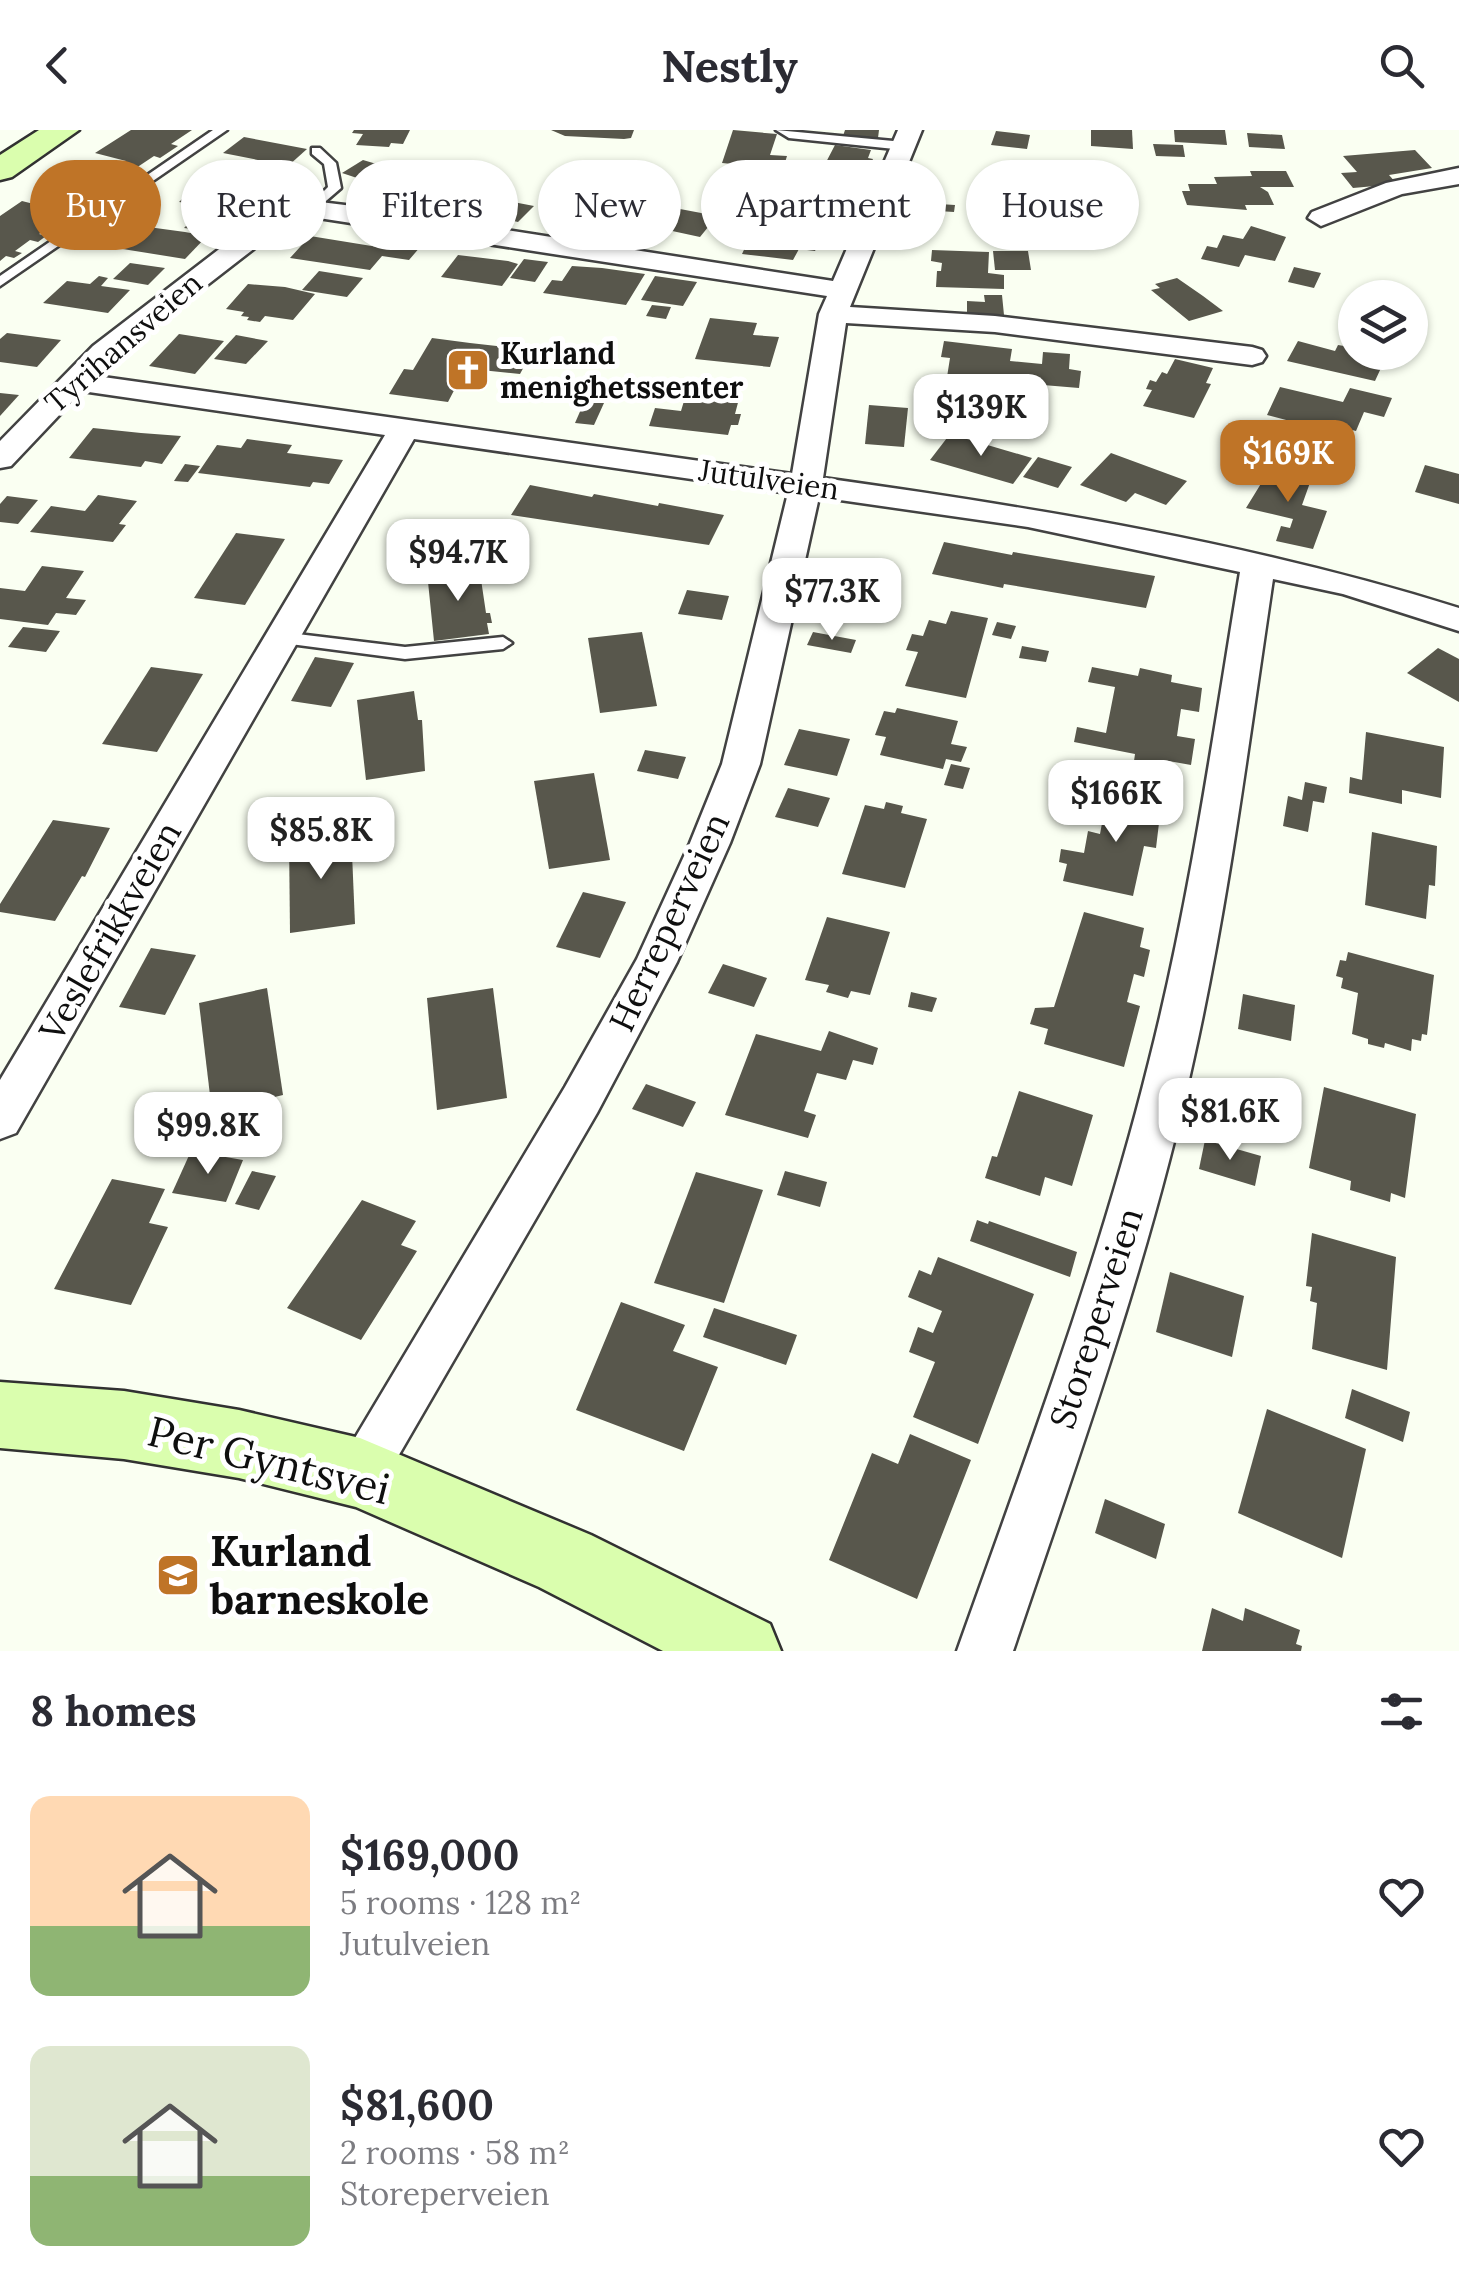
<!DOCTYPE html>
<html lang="en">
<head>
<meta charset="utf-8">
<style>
  body { margin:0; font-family:Lora,serif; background:#f2f2f3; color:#2b2b33; height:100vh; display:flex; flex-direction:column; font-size:38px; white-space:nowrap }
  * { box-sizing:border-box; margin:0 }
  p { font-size:32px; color:#7c7c81 }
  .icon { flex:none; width:55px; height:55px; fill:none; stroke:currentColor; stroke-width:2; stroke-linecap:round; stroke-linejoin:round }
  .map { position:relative; height:1521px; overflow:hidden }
  .panel { display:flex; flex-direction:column; background:#fff; flex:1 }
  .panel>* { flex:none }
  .top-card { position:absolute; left:30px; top:30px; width:1400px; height:90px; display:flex; gap:20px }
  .buttons { position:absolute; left:1338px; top:150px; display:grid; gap:20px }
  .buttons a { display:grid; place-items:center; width:90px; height:90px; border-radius:50%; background:#fff; box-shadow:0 2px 8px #0004; font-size:50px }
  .price { position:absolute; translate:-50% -85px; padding:0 22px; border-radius:20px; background:#fff; color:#222; font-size:32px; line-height:65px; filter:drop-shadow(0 2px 5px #0008) }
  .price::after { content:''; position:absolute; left:50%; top:60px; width:30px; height:22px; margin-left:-15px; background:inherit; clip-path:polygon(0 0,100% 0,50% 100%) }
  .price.on { background:#bf7427; color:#fff }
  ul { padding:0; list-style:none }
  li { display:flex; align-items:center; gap:30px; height:250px; padding:0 30px }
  li span { display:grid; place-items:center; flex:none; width:280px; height:200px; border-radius:20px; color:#555 }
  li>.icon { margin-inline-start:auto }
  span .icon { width:120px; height:120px; fill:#fffc; stroke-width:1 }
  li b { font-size:42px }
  h2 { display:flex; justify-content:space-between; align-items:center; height:120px; padding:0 30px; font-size:42px }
  .pill { padding:0 35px; border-radius:45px; background:#fff; box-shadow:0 2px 8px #0004; font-size:35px; line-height:90px }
  .pill.on { background:#bf7427; color:#fff }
  header { display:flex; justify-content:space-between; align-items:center; height:130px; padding:0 30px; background:#fff; font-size:45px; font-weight:800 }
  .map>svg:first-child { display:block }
  .building { fill:#58574c }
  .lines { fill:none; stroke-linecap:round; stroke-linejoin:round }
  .lane-casing { stroke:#424242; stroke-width:5 }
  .street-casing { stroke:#424242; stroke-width:5 }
  .secondary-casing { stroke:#313131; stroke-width:5 }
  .lane { fill:#fff; fill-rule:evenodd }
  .street { fill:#fff; fill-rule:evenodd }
  .secondary { fill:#dafeae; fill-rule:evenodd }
  .labels { text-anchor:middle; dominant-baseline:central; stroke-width:10; stroke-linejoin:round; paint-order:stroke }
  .far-street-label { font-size:30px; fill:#0f0f0f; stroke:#fff }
  .far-poi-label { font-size:30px; font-weight:bold; fill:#0f0f0f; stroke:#fff; text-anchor:start }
  .street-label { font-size:35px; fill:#0f0f0f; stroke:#fff }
  .near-street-label { font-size:42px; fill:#0f0f0f; stroke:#fff }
  .near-poi-label { font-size:42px; font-weight:bold; fill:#0f0f0f; stroke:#fff; text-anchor:start }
</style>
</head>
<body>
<header><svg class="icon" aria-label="back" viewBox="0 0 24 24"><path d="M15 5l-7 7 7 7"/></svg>Nestly<svg class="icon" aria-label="search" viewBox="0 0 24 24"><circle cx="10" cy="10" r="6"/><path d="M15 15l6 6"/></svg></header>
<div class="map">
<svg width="1459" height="1521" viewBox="0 0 1459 1521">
  <rect width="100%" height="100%" fill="#fafff2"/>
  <g class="building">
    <polygon points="131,0 192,0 171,14 178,16 160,28 154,26 124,46 133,48 129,51 134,53 107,72 92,68 60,90 68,92 60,97 52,95 39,104 46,106 38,112 30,110 15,121 22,123 14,128 6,126 0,131 0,86 22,71 61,81 83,66 47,57 76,38 104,45 126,31 95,23"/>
    <polygon points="354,0 410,0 403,14 391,13 389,17 356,15 363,4 352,3"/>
    <polygon points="551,0 634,0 631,8 624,9 565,6"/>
    <polygon points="733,0 777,4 770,25 787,26 783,39 722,33"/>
    <polygon points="845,0 879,0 878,8 843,6"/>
    <polygon points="1091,0 1132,0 1133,19 1091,16"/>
    <polygon points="1174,0 1225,0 1227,15 1175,12"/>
    <polygon points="996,1 1030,5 1027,19 991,15"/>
    <polygon points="1247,3 1282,5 1285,19 1249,17"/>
    <polygon points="244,7 307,19 288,36 223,23"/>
    <polygon points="1153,14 1183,15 1185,27 1156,26"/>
    <polygon points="835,15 871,20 868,28 873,29 868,40 861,43 823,38"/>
    <polygon points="1415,20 1432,38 1389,45 1397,54 1353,58 1341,43 1357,42 1343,26"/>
    <polygon points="363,30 390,38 369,52 342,43"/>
    <polygon points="1051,31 1103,33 1105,52 1122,53 1122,62 1088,61 1087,52 1052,51 1049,43"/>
    <polygon points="1250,41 1286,41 1294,57 1260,57 1268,62 1274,75 1245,75 1247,80 1187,75 1182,61 1190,61 1188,54 1217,54 1214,47 1252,46"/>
    <polygon points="591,43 627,50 611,67 623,69 617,76 605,74 596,83 541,71 557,53 578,57"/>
    <polygon points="777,45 811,50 803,66 768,61"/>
    <polygon points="282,46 308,50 295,64 268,59"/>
    <polygon points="728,48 760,54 744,73 712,67"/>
    <polygon points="237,50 269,55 244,81 179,72 196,56 228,60"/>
    <polygon points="498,69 534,76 518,92 482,84"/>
    <polygon points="643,72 717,86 700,107 626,91"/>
    <polygon points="923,73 955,75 954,82 922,80"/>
    <polygon points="198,84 228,88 214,102 184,98"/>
    <polygon points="784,86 828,92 824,113 819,113 815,121 799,119 793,130 742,124 749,109 771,112 775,103 780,104"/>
    <polygon points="126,94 185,102 207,106 185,129 104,116"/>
    <polygon points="1251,96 1286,107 1275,131 1245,125 1239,137 1201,129 1207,116 1217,118 1223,105 1243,109"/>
    <polygon points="396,104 427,109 409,130 382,126 370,140 290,128 310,106 384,118"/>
    <polygon points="932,120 989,122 988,143 1004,145 1004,159 936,157 937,141 941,141 942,133 931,131"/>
    <polygon points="993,121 1028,121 1031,140 995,140"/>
    <polygon points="458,125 508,131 518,134 502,156 441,147"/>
    <polygon points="524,129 548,132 535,152 510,148"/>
    <polygon points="130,133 165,138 148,155 113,149"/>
    <polygon points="572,136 602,138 645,144 626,175 543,163 552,150 562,151"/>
    <polygon points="1294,137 1321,143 1314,158 1288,152"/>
    <polygon points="319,141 363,148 347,167 302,160"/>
    <polygon points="99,146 108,148 101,156 130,160 108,183 43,173 67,151 90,154"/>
    <polygon points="655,146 697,152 683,176 641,170"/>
    <polygon points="1177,148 1203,166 1223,181 1189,191 1151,160 1160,158 1155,154"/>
    <polygon points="248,154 285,157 315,164 293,190 265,186 260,192 247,190 249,187 241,186 244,182 226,179"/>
    <polygon points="984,165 1002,165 1004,185 967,183 967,171 985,172"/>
    <polygon points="652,175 671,177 666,189 646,186"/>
    <polygon points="710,188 757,193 753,205 779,207 770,237 695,229"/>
    <polygon points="1355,194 1355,222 1393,222 1390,228 1386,227 1375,251 1287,231 1298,211 1335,221 1338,215 1344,216"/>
    <polygon points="7,203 61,210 37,237 0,232 0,209"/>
    <polygon points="179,204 224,211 195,244 149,236"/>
    <polygon points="236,205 268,211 246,234 214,229"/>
    <polygon points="432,208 470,213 533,220 520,244 481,240 477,249 461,247 448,272 389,264 404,239 413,240"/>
    <polygon points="944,211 1012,219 1010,231 1042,234 1043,222 1070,224 1069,239 1081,241 1079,258 947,247 950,228 941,227"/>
    <polygon points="1175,229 1213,238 1206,253 1211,254 1194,288 1143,276 1152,260 1146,259 1150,250 1156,252 1162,242 1167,244"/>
    <polygon points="1280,257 1343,272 1350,258 1392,268 1384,287 1364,282 1356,301 1312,290 1309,296 1267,285"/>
    <polygon points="669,258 740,265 735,284 741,284 738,295 731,295 728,305 649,296 655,278 681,281 684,271 665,269"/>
    <polygon points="0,263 19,265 0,286"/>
    <polygon points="585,270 604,273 594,295 575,293"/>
    <polygon points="869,275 908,278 904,317 865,314"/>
    <polygon points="923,287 941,288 939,307 922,305"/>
    <polygon points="93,298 141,303 181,306 162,334 145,331 141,337 69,328"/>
    <polygon points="950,304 1032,328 1013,354 930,330"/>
    <polygon points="247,309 292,315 287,323 343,330 329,354 313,352 310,357 198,343 217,315 241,318"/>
    <polygon points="1111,323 1187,351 1166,375 1135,363 1126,372 1080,355"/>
    <polygon points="1038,327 1072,337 1058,358 1023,347"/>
    <polygon points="185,334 200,336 188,352 174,351"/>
    <polygon points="1261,335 1312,347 1302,375 1327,381 1313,419 1276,411 1281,396 1290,398 1293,389 1246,378 1262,352 1256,350"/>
    <polygon points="1425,335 1459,344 1459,374 1415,362"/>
    <polygon points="530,355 592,367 594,364 658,376 659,373 724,385 709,415 511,385"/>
    <polygon points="98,365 137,371 119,394 126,395 113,412 30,402 51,376 85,381"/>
    <polygon points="7,366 38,370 18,394 0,392 0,374"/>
    <polygon points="236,403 285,409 245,475 194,468"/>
    <polygon points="944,412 1012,425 1013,422 1155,446 1146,478 1004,454 1003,458 932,444"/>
    <polygon points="42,436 84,441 66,468 86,470 76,485 56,483 48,495 0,489 0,458 25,461"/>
    <polygon points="479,436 486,483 490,483 492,493 487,493 489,504 434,511 427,442"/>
    <polygon points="687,460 729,466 722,490 678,484"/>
    <polygon points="951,481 988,488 966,568 905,556 918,522 906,520 912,504 923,506 929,490 946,494"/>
    <polygon points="997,492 1016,496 1011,509 992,505"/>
    <polygon points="23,497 60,501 46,522 8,517"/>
    <polygon points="642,502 657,576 600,583 588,508"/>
    <polygon points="813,502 856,510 851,523 807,515"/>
    <polygon points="1022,516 1049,521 1046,532 1019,528"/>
    <polygon points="1438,518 1459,529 1459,572 1407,543"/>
    <polygon points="315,527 354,533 331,577 291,571"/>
    <polygon points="151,537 203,544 157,622 102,614"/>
    <polygon points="1092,537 1138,546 1140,538 1172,545 1171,552 1202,558 1199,582 1181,579 1179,592 1177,606 1195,609 1191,635 1163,630 1162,637 1134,631 1135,624 1074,612 1077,597 1106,603 1115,557 1088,552"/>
    <polygon points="414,561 418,590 422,590 425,641 366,650 357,570"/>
    <polygon points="897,578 958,591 951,614 967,617 961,632 946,629 943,639 880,625 886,607 875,605 884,581 895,583"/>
    <polygon points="799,599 850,609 837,646 784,635"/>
    <polygon points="1366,602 1444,617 1441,668 1402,660 1402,674 1349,663 1350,647 1362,650"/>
    <polygon points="645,620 686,627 678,649 637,641"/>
    <polygon points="951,634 970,638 963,659 944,655"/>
    <polygon points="594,643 610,730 549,739 534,651"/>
    <polygon points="1305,652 1327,657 1324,673 1313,671 1308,702 1283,696 1288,666 1302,670"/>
    <polygon points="788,658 830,668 818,697 775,687"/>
    <polygon points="1120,660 1162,668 1156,718 1144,716 1133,766 1063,751 1067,734 1059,732 1061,719 1084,723 1088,701 1100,704 1106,672 1117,674"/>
    <polygon points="886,672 903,676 901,683 927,689 905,758 842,744 865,675 884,679"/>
    <polygon points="53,690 110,698 85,747 82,746 55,791 0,782 0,774"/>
    <polygon points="351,700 355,794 290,803 289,708"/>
    <polygon points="1372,702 1437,716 1435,756 1429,755 1426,789 1365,775"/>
    <polygon points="583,762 626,772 600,828 556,817"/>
    <polygon points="1084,782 1144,798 1140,817 1150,820 1144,847 1134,844 1127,872 1140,876 1124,937 1044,914 1048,899 1030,894 1035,878 1054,877"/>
    <polygon points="827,787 890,802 870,865 851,861 848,868 826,862 829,855 805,850"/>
    <polygon points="151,818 196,825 165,885 119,877"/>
    <polygon points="1348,822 1434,845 1427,905 1422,904 1421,911 1412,909 1411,921 1385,913 1384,918 1368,914 1368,909 1352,904 1358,863 1341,858 1343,848 1336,846 1340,830 1346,831"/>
    <polygon points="723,834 767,848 754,877 708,863"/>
    <polygon points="267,858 283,965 212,982 199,873"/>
    <polygon points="493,858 507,968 437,980 427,868"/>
    <polygon points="911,862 937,868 932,882 908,877"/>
    <polygon points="1243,864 1295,875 1291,911 1238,899"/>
    <polygon points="829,901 878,918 873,935 853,930 846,950 817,943 804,981 816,985 808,1008 725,985 756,904 821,921"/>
    <polygon points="646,954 696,972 683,997 632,979"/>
    <polygon points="1324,957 1416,984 1405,1068 1391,1063 1390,1072 1350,1060 1351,1051 1309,1038"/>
    <polygon points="1019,961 1093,985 1072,1056 1045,1047 1040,1066 985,1048 992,1026 997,1027"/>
    <polygon points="1205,1010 1261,1026 1255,1056 1199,1039"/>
    <polygon points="191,1021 243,1030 226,1072 172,1063"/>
    <polygon points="252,1041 276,1046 259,1080 235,1074"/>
    <polygon points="785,1041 827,1052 820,1077 777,1065"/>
    <polygon points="696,1042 763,1060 724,1173 654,1153"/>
    <polygon points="112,1049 165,1059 149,1093 168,1097 131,1175 54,1159"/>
    <polygon points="362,1070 416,1091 401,1115 417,1121 361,1210 287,1178"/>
    <polygon points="977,1090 988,1094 989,1091 1077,1122 1070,1147 970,1111"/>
    <polygon points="1312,1103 1396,1127 1387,1240 1312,1219 1317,1173 1310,1171 1312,1157 1306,1156"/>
    <polygon points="938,1127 1034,1164 978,1314 913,1287 935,1232 909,1222 918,1197 933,1203 942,1181 908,1167 919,1140 931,1145"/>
    <polygon points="1170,1142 1244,1166 1232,1227 1156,1202"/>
    <polygon points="621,1172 685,1195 673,1221 718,1237 684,1321 576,1280"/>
    <polygon points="714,1178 797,1205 786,1235 703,1207"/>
    <polygon points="1352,1259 1410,1282 1403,1312 1345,1288"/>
    <polygon points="1267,1279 1366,1319 1342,1428 1238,1383"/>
    <polygon points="910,1304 971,1330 917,1469 829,1430 872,1323 898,1334"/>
    <polygon points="1105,1369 1165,1394 1156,1429 1095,1403"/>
    <polygon points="1212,1478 1243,1491 1245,1478 1300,1500 1296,1514 1302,1516 1301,1521 1202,1521"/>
  </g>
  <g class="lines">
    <g class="lane-casing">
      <g id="lane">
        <polygon points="213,0 227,0 0,156 0,146"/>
        <polygon points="776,0 904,12 910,16 904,20 789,8"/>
        <polygon points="312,18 320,18 336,33 341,58 312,83 306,79 328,57 324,34 312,24"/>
        <polygon points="281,502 405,517 503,507 512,513 503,519 405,529 275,512 272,508 275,504"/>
      </g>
    </g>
    <g class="street-casing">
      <g id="street">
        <path d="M898,0H922L850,177L995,186L1252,217L1262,220L1266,226L1262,232L1252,235L995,202L846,193L823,348C1037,378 1252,413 1459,478V501L1343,464L1273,449C1249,609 1229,770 1194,927C1150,1130 1079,1325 1013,1521H957C1026,1327 1099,1133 1149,932C1190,771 1213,606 1240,442L1028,397L819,367L760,634L730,713L677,832L597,983L378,1361L360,1369L342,1361L334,1343L565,957L637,829L690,713L722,634L788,363L414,309L16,1003L0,1009V950L385,305L82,261L11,336L0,338V311L93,216L274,77L312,71L353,76L833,151ZM312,87L827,166L819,184L792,344L96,246L113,228L291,90Z"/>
        <polygon points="1459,38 1459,54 1402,64 1321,96 1308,88 1312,82 1386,53"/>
      </g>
    </g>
    <g class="secondary-casing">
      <g id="secondary">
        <polygon points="39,0 79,0 12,47 0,50 0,25"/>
        <polygon points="0,1252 124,1261 239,1280 360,1308 591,1405 770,1494 781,1521 663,1521 539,1457 356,1377 239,1348 124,1329 0,1318"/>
      </g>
    </g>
    <use href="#lane" class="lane"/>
    <use href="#street" class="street"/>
    <use href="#secondary" class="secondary"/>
  </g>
  <defs>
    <g id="church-square" transform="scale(2.25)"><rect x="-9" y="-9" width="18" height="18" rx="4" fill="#bf7427" stroke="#fff"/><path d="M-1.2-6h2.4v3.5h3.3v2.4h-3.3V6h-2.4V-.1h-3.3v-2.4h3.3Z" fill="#fff"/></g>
    <g id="school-square" transform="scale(2.25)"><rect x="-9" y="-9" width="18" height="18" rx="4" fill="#bf7427" stroke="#fff"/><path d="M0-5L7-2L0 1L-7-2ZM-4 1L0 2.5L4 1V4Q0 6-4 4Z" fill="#fff"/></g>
  </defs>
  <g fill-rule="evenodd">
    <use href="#church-square" x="468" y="240"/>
    <use href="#school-square" x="178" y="1445"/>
  </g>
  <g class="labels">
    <g class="far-street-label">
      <text transform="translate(123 212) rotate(-41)">Tyrihansveien</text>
      <text transform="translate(769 349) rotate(8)">Jutulveien</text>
    </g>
    <g class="far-poi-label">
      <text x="500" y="223">Kurland<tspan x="500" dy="34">menighetssenter</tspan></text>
    </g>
    <g class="street-label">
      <text transform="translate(669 792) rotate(-65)">Herreperveien</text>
      <text transform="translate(110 801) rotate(-60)">Veslefrikkveien</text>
      <text transform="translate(1096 1188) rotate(-72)">Storeperveien</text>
    </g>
    <g class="near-street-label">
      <text transform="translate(269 1330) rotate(14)">Per Gyntsvei</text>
    </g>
    <g class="near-poi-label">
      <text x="210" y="1421">Kurland<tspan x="210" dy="48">barneskole</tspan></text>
    </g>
  </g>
</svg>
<div class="buttons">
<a><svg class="icon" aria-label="layers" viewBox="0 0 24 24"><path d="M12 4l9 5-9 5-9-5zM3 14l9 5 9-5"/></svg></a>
</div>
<b class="price" style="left:981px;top:329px">$139K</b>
<b class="price on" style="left:1288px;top:375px">$169K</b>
<b class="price" style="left:458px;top:474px">$94.7K</b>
<b class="price" style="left:832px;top:513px">$77.3K</b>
<b class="price" style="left:1116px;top:715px">$166K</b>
<b class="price" style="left:321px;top:752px">$85.8K</b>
<b class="price" style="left:1230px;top:1033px">$81.6K</b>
<b class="price" style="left:208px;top:1047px">$99.8K</b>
<div class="top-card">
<a class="pill on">Buy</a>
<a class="pill">Rent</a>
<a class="pill">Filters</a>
<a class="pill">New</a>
<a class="pill">Apartment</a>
<a class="pill">House</a>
</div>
</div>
<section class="panel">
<h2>8 homes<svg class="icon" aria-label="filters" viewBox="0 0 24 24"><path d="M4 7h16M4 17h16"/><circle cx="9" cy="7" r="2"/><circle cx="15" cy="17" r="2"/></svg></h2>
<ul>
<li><span style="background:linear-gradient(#ffd9b3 65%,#8fb573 0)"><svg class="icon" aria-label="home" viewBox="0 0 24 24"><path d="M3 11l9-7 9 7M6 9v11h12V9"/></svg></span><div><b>$169,000</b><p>5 rooms · 128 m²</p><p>Jutulveien</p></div><svg class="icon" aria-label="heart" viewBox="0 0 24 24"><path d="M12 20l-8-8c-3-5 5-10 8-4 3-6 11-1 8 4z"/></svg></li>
<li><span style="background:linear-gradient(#dfe7d0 65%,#8fb573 0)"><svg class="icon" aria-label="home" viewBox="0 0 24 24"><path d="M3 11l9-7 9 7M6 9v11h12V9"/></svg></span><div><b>$81,600</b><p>2 rooms · 58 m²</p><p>Storeperveien</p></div><svg class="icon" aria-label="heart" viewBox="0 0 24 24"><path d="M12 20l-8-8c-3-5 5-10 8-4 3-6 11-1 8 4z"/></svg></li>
</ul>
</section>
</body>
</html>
